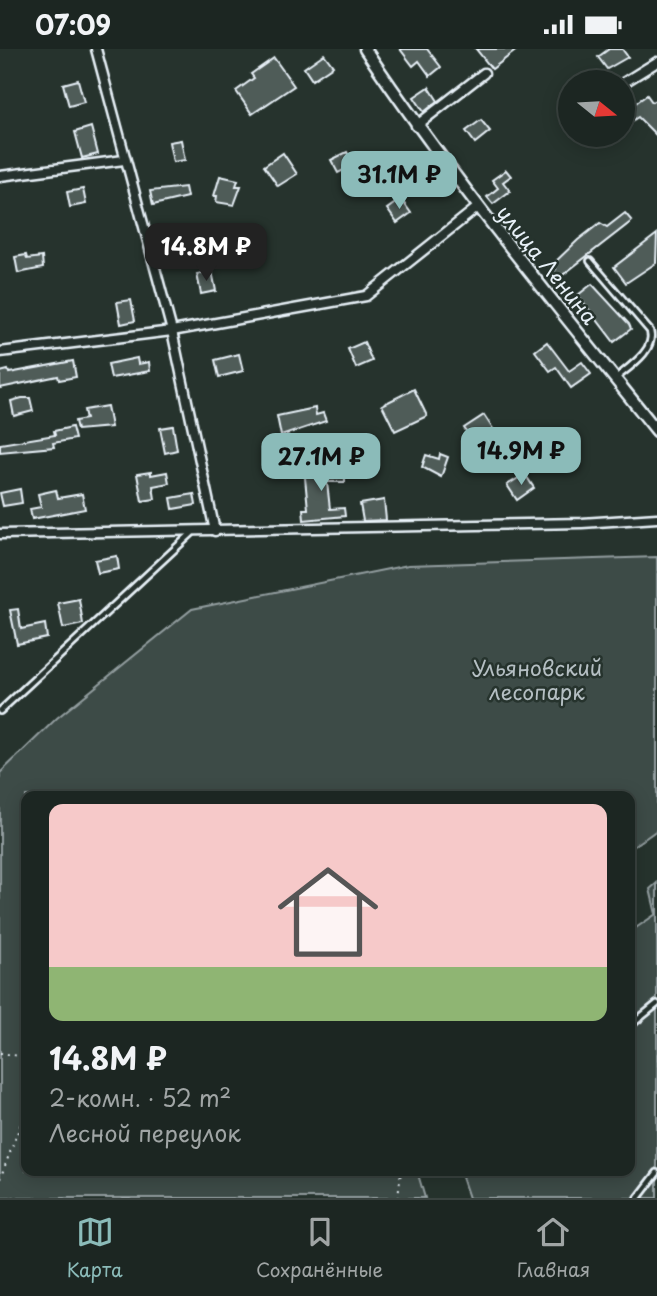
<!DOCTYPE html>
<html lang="ru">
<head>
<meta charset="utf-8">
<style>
  body { margin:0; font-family:"Playpen Sans",sans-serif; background:#29322f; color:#f1f3f6; height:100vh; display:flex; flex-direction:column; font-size:26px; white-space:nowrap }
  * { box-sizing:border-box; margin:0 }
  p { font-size:23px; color:#a0a5a5 }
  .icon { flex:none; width:38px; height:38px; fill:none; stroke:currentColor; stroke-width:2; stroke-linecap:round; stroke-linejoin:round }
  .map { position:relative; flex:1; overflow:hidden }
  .drawer { position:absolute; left:21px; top:742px; width:614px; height:385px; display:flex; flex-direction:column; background:#1c2622; border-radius:14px; box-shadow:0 4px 18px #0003,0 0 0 2px #3a4340 }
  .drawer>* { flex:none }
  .needle { width:46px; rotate:108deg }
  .controls { position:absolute; left:558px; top:21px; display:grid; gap:14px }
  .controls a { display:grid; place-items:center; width:77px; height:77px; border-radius:50%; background:#1c2622; box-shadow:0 4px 18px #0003,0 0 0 2px #3a4340; font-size:35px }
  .price { position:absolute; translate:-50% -60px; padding:0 16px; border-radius:14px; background:#8bbbb9; color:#111; font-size:23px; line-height:46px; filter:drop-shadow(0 2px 4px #0008) }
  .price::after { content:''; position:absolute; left:50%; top:42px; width:21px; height:16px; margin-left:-10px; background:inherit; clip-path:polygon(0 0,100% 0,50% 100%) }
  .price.active { background:#222; color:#fff }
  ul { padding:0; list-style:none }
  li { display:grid; align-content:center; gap:14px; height:371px; padding:0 28px }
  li+li { border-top:2px solid #3a4340 }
  li span { display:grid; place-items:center; height:217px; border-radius:14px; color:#555 }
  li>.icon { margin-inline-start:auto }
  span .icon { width:126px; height:126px; fill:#fffc; stroke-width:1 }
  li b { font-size:30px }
  .status { display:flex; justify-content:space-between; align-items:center; height:49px; padding:0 35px; background:#1c2622; direction:ltr }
  .status svg { height:19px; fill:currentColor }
  .tab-bar { display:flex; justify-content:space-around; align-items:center; height:98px; border-top:2px solid #3a4340; background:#1c2622; font-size:19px; color:#a0a5a5 }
  .tab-bar a { display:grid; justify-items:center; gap:4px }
  .tab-bar .active { color:#8bbbb9 }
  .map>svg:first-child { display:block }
  .green { fill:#3e4b47; stroke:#939ea0; stroke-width:2 }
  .building { fill:#505c59; stroke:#e8f1f8; stroke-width:2 }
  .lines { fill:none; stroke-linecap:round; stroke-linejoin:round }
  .service-casing { stroke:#e8f1f8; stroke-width:10 }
  .minor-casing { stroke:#e8f1f8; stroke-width:13 }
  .tertiary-casing { stroke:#e8f1f8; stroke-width:15 }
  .path { stroke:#e8f1f8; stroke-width:2; stroke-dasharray:2 5; stroke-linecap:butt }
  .service { stroke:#26332d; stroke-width:4.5 }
  .minor { stroke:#26332d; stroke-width:8 }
  .tertiary { stroke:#26332d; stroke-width:10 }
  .labels { text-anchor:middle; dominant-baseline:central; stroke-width:5; stroke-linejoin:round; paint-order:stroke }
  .street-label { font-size:21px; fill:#e8f1f8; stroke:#26332d }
  .park-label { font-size:21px; fill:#b5bfc3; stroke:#26332d }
</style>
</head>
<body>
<div class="status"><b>07:09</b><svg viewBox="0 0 49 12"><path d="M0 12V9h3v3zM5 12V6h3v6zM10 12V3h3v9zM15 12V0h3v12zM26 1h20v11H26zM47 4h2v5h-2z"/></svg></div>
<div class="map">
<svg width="657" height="1149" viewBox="0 0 657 1149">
  <rect width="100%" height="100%" fill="#26332d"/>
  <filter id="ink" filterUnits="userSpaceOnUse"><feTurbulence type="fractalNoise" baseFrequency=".0143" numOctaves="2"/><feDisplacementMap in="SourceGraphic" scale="14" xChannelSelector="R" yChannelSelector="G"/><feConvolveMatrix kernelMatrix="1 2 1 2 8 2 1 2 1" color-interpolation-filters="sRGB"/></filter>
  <g filter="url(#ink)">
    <g class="green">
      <polygon points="657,508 657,781 630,800 630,747 26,747 26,1122 417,1122 425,1149 0,1149 0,724 57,669 192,560 408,516"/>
      <polygon points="657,834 657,1149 469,1149 460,1122 630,1122 630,883 656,865 650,840"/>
    </g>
    <g class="building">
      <polygon points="400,0 427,0 441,18 430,27 419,12 413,17"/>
      <polygon points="476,0 518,0 492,20"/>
      <polygon points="609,0 622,0 628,8 607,20 598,8"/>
      <polygon points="324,5 333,17 312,31 304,19"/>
      <polygon points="274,9 294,37 252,65 236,42 254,29 251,25"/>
      <polygon points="78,31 84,53 69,57 63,35"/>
      <polygon points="429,38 438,52 424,63 414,48"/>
      <polygon points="647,46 652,53 657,50 657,87 638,68 623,78 623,63"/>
      <polygon points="481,71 490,82 475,94 466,82"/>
      <polygon points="91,78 98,105 82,109 75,83"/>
      <polygon points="181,91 185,111 173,113 169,93"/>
      <polygon points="347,103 354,116 338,124 331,111"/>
      <polygon points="283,104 297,125 278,137 264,117"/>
      <polygon points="506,121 511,127 503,133 510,142 493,155 487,148 498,139 492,131"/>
      <polygon points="220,127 238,131 236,137 241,137 234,156 216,153 217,147 214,147"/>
      <polygon points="185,138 187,148 153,156 150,142"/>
      <polygon points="83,140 86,155 70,158 67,143"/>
      <polygon points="401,150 411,164 397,174 387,160"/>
      <polygon points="625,164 632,172 555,232 550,225 556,220 552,216 578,191 600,174 607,178"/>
      <polygon points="657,185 656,214 626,234 614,218"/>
      <polygon points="26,206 27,210 42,208 43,219 18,224 15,208"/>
      <polygon points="212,222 216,242 201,245 197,225"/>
      <polygon points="592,235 629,275 631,280 614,293 578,246"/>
      <polygon points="131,251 135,272 121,275 117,253"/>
      <polygon points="364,293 372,312 356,319 348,300"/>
      <polygon points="547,293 569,322 582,313 591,325 571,339 556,318 550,322 535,302"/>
      <polygon points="239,305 243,322 219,328 215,311"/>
      <polygon points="137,309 138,315 149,313 150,322 111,329 108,315"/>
      <polygon points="73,312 76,328 59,331 58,327 0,339 0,323 8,321 9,324"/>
      <polygon points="414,340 427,367 395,382 382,356"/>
      <polygon points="22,349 30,349 33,362 14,367 11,352"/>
      <polygon points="107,357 111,378 77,381 75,372 86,370 84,361"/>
      <polygon points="315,359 316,366 323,364 326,372 281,387 277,367"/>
      <polygon points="484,366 495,383 475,395 464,379"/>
      <polygon points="173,377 177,401 165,404 160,379"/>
      <polygon points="72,378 75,390 53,394 54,398 0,403 0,395 55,386 54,382"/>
      <polygon points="440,405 448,408 441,428 422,418 426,406 439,410"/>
      <polygon points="315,417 315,422 345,420 345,433 327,433 330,460 344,459 345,467 304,471 303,460 308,460 304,418"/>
      <polygon points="151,423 151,426 167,423 169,434 153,437 155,450 142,452 137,425"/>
      <polygon points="525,425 534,439 517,451 507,436"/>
      <polygon points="20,440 22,454 3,457 0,444"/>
      <polygon points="56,441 58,449 82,445 85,460 32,470 30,460 41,458 38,445"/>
      <polygon points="194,445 196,456 173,460 171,449"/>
      <polygon points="384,451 386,471 363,472 360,455"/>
      <polygon points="117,507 119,520 98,524 95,511"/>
      <polygon points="79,550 83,575 63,579 58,554"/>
      <polygon points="18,560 21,580 45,575 47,589 17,595 10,561"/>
    </g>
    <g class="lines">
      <g class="service-casing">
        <g id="service">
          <path d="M590,212L650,282C656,301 629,318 616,329"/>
          <polyline points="0,662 192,484"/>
          <polyline points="630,977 657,955"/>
          <polyline points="638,1149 657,1124"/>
        </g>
      </g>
      <g class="minor-casing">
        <g id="minor">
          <polyline points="96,0 172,282 215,482"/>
          <polyline points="623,34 657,13"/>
          <polyline points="416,77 484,24"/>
          <polyline points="0,127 124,111"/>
          <polyline points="0,303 172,282 366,247 478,158"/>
          <polyline points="0,485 582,474 657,469"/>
        </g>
      </g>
      <g class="tertiary-casing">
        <path id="tertiary" d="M365,0C454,133 557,257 657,382"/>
      </g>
      <g class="path">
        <polyline points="0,1004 26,1008"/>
        <polyline points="0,1130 26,1061"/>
        <polyline points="398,1149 401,1122"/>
      </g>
      <use href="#service" class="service"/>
      <use href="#minor" class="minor"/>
      <use href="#tertiary" class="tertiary"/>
    </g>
  </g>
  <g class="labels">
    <g class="street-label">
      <text transform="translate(548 215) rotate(51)">улица Ленина</text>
    </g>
    <g class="park-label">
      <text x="537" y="618">Ульяновский<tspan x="537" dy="24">лесопарк</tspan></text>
    </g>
  </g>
</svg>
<div class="controls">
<a><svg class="needle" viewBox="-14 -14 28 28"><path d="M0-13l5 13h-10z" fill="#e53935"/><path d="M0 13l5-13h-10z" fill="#a0a5a5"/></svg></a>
</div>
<b class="price" style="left:399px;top:162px">31.1M ₽</b>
<b class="price active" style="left:206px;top:234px">14.8M ₽</b>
<b class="price" style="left:521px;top:438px">14.9M ₽</b>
<b class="price" style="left:321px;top:444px">27.1M ₽</b>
<section class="drawer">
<ul>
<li><span style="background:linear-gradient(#f6c9c9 75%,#8fb573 0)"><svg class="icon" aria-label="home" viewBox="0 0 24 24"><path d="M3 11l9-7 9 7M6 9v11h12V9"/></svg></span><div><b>14.8M ₽</b><p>2-комн. · 52 m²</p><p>Лесной переулок</p></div></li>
</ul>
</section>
</div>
<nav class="tab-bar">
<a class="active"><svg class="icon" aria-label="map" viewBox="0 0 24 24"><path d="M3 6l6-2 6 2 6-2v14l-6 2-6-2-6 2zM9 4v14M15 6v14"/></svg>Карта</a>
<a><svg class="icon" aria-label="saved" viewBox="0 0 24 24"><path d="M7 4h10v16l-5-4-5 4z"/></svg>Сохранённые</a>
<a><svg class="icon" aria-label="home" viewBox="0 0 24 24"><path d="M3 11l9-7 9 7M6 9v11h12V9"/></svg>Главная</a>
</nav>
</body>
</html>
